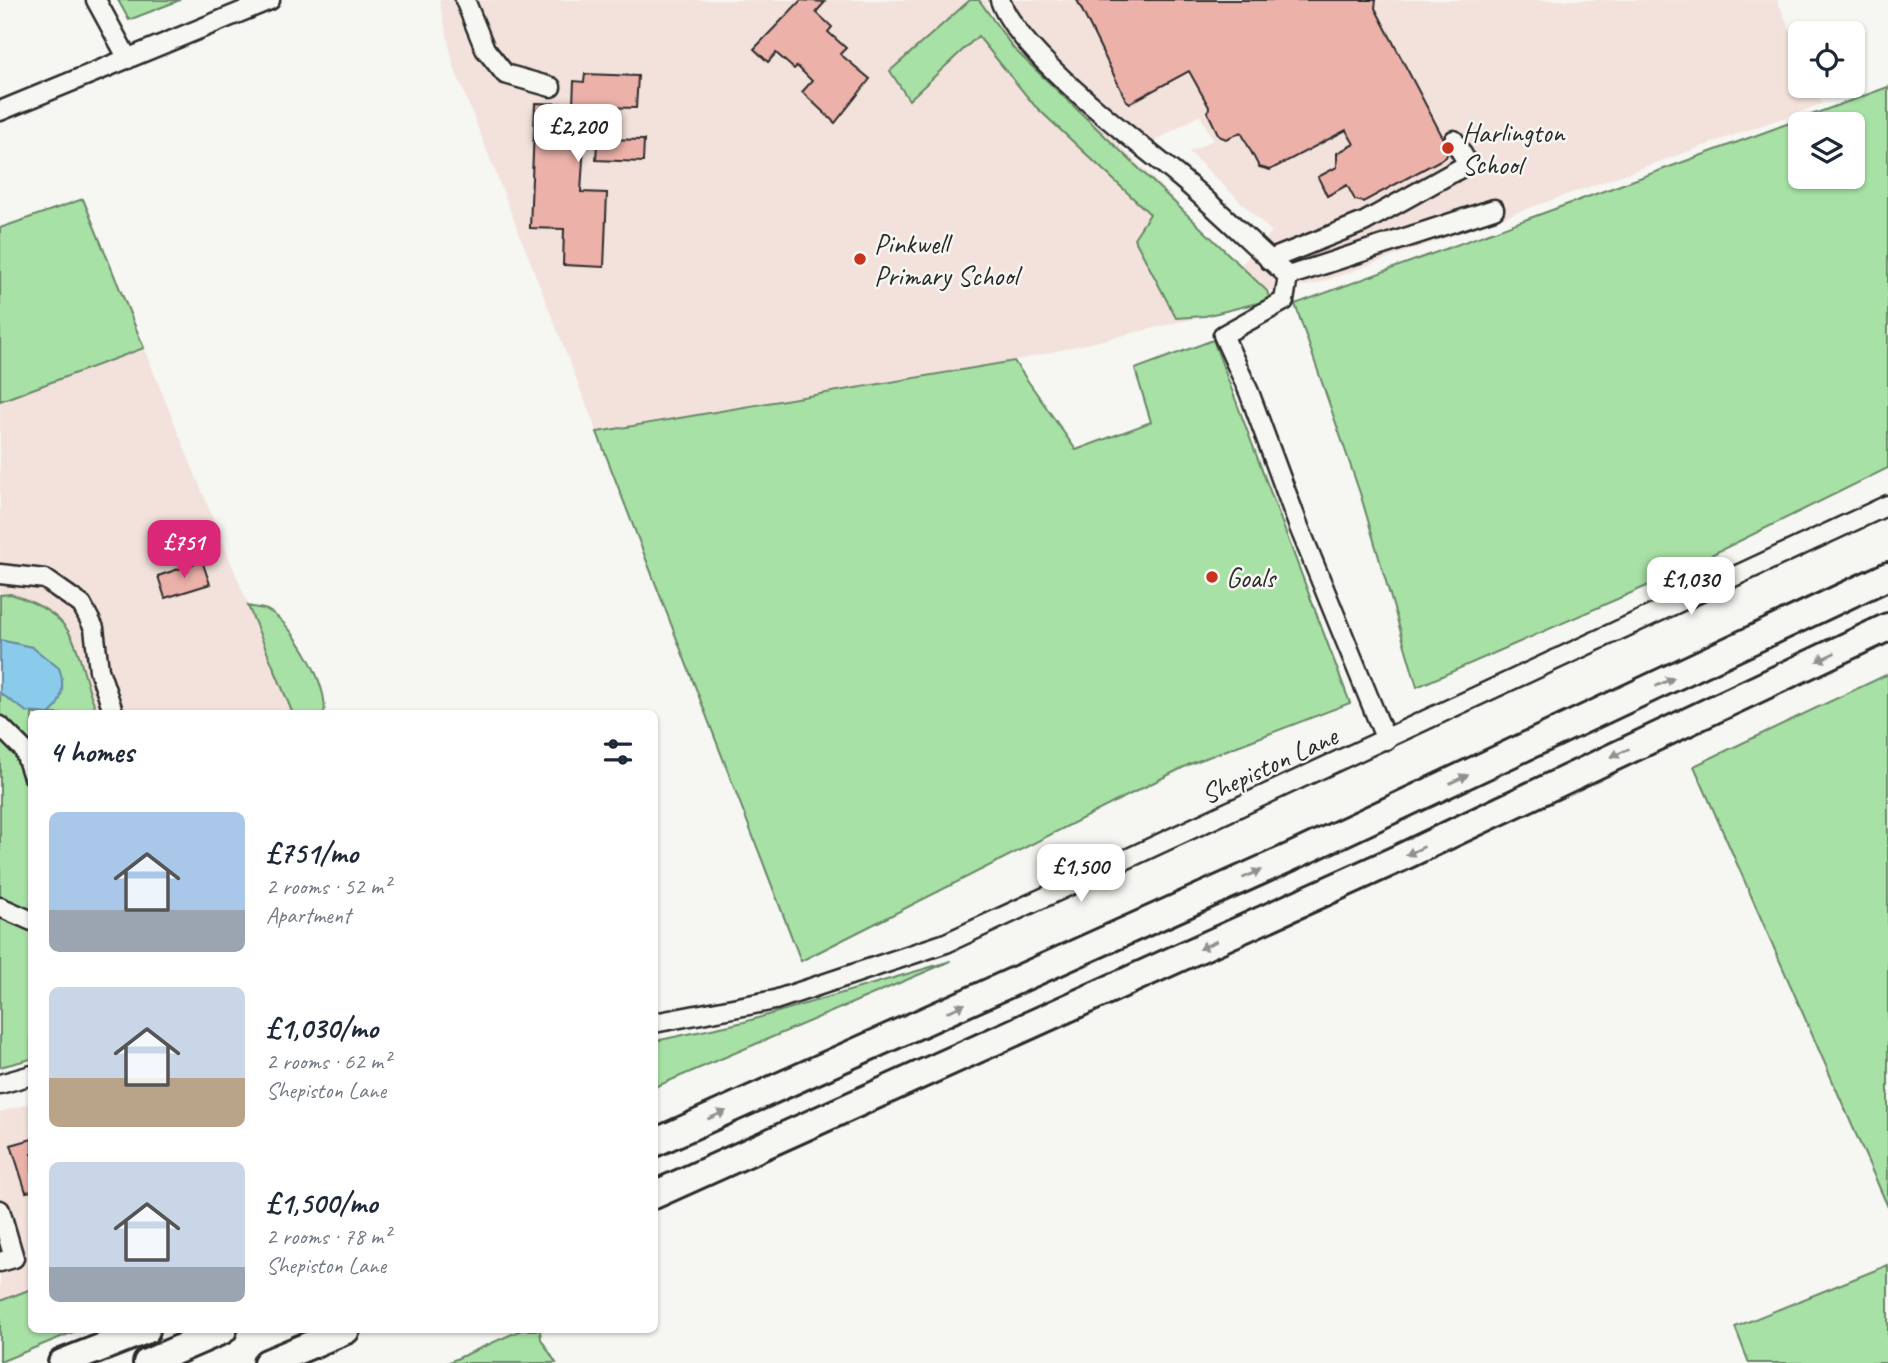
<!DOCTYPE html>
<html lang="en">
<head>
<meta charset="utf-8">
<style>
  body { margin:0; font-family:Caveat,sans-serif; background:#f2f2f3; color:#1f2937; height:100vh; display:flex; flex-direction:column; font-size:26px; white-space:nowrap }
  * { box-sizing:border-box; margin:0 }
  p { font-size:23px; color:#747a83 }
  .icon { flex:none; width:38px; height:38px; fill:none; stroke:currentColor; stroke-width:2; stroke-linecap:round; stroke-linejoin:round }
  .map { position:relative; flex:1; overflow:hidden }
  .panel { position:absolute; left:28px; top:710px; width:630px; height:623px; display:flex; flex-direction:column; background:#fff; border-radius:10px; box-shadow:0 2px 5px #0004 }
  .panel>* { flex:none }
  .controls { position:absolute; left:1788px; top:21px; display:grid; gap:14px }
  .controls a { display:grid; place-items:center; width:77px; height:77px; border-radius:10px; background:#fff; box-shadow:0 2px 5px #0004; font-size:35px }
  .price { position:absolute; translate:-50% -60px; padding:0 16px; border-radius:14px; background:#fff; color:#222; font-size:23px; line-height:46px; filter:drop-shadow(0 2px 4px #0008) }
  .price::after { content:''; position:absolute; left:50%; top:42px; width:21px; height:16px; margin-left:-10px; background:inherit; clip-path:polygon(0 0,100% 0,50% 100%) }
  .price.current { background:#db2777; color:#fff }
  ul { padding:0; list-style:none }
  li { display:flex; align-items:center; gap:21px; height:175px; padding:0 21px }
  li span { display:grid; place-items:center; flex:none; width:196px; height:140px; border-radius:10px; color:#555 }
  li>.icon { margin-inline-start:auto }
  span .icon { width:84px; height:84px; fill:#fffc; stroke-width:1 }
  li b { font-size:30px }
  h2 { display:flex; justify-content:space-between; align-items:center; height:84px; padding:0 21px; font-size:30px }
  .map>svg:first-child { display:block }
  .built { fill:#f3e2dc }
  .green { fill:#a7e1a5; stroke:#698668; stroke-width:2; fill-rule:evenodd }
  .water { fill:#8acaeb; stroke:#648a9e; stroke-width:2 }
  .building { fill:#ecb2aa; stroke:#2b2b2b; stroke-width:2 }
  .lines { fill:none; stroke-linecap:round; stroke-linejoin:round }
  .minor-casing { stroke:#2b2b2b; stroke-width:23 }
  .highway-casing { stroke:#2b2b2b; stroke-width:32 }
  .minor { stroke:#f6f6f2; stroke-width:18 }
  .highway { stroke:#f6f6f2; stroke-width:26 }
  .oneway { fill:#90908e }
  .poi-dot { fill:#c8321e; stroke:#f6f6f2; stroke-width:2.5 }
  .labels { text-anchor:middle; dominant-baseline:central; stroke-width:5; stroke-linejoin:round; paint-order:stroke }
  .poi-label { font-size:28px; fill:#2b2b2b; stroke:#f6f6f2; text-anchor:start }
  .street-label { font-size:28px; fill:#2b2b2b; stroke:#f6f6f2 }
</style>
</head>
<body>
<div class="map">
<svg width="1888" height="1363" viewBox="0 0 1888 1363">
  <rect width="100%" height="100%" fill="#f6f6f2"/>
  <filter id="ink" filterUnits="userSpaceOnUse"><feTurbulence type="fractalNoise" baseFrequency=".0143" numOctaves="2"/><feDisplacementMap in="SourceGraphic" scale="14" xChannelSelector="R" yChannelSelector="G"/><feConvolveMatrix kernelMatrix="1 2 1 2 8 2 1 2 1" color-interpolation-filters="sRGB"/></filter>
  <g filter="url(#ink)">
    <g class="built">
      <polygon points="439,0 986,0 993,21 1178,203 1205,316 1014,361 597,432 454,67"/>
      <polygon points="1010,0 1777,0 1801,54 1801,86 1814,86 1822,104 1313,285 1267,291 1241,265 1272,232 1189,152 1213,140 1200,115 1155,141 1145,143 1100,105 1033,38 1020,24"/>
      <polygon points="144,348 214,521 293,714 98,714 88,690 0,595 0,401"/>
      <polygon points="31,1103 31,1288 0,1301 0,1112"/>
    </g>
    <g class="green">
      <polygon points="118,0 180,0 129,20"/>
      <polygon points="970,0 979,0 1014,49 1267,291 1270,300 1205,316 1176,318 1134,238 1150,214 1034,105 978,36 909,100 890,71"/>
      <path d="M1888,87V468L1656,582L1417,687L1360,493L1295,304ZM1801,124H1853V177H1801Z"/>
      <polygon points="83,199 144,348 0,401 0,228"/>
      <polygon points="1213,340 1350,703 1190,764 801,961 597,432 1014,361 1076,450 1151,422 1135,369"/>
      <path d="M11,594C88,620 71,651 98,714H32L31,1059L0,1067V595Z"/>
      <path d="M248,606C254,608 264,608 269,611C294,625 330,687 324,714H293Z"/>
      <polygon points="1888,674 1888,1207 1694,766"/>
      <polygon points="951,961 655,1087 655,1041 744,1022"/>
      <polygon points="1888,1265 1888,1363 1749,1363 1735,1327"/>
      <polygon points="31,1289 32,1330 78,1330 0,1362 0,1301"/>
      <polygon points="521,1330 540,1330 541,1339 556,1363 447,1363"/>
    </g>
    <path class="water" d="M0,640L32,647L59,668C65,683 63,704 49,714L27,712L0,693Z"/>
    <g class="building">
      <polygon points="801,0 825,2 816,12 832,27 828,32 846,48 840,54 870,79 835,123 802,92 812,81 797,66 794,69 776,53 768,62 754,49"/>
      <polygon points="1077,0 1376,0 1375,8 1449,149 1446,157 1363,202 1355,200 1347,185 1327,196 1318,177 1337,167 1337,153 1354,144 1346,130 1270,170 1259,167 1241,132 1226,139 1219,136 1208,113 1209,107 1189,71 1130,103 1126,100"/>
      <polygon points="585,74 638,76 636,108 602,107 601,139 644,140 643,162 596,160 597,143 584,143 581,192 607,193 604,267 563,265 564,229 530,228 535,103 573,104 574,81 584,82"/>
      <polygon points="202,561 210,584 165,598 158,576"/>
      <polygon points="32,1139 32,1191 26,1192 11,1145"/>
    </g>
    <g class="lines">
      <g class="minor-casing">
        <g id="minor">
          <polyline points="96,0 128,59"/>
          <polyline points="465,0 485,49 505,74 551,87"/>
          <path d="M1000,0C1018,53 1132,138 1177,175C1216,207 1251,243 1288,276"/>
          <polyline points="0,111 270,0"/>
          <polyline points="1269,260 1364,222 1468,164 1454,140"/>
          <polyline points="1288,276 1284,301 1223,335 1249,392 1299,527 1386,740"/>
          <polyline points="1288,276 1494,209"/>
          <polyline points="0,574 45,579 82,605 94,628 99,670 114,714"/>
          <polyline points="0,726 24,750 32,774"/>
          <polyline points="0,907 32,921"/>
          <polyline points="654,1023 775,1000 946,943 1888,505"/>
          <polyline points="0,1084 32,1075"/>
          <polyline points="0,1210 14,1258 0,1262"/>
        </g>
      </g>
      <g class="highway-casing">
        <g id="highway">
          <polyline points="654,1143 1293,856 1888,576"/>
          <polyline points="654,1195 1400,858 1888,627"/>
          <polyline points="62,1363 146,1330"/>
          <polyline points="147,1363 223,1330"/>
          <polyline points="267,1363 346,1330"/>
        </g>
      </g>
      <use href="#minor" class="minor"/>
      <use href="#highway" class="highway"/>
    </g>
    <defs><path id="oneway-solid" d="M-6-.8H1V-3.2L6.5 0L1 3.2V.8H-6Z" transform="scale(1.75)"/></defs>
    <g class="oneway">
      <use href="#oneway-solid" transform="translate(1826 657) rotate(155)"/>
      <use href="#oneway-solid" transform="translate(1665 682) rotate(-25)"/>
      <use href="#oneway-solid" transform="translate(1620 753) rotate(155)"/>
      <use href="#oneway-solid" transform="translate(1459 779) rotate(-25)"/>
      <use href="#oneway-solid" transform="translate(1415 851) rotate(155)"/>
      <use href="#oneway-solid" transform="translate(1252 874) rotate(-24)"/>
      <use href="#oneway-solid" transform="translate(1208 945) rotate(156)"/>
      <use href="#oneway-solid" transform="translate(956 1008) rotate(-25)"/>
      <use href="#oneway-solid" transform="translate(717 1115) rotate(-24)"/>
    </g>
  </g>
  <g class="poi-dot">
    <circle cx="1448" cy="148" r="7"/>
    <circle cx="860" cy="259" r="7"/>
    <circle cx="1212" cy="577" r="7"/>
  </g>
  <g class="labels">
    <g class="poi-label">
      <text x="1462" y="132">Harlington<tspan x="1462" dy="32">School</tspan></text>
      <text x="874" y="243">Pinkwell<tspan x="874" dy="32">Primary School</tspan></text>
      <text x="1226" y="577">Goals</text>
    </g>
    <g class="street-label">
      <text transform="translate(1269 765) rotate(-25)">Shepiston Lane</text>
    </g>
  </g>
</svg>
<div class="controls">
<a><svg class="icon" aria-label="locate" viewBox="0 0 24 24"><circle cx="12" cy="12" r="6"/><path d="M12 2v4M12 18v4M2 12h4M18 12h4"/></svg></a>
<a><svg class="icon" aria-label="layers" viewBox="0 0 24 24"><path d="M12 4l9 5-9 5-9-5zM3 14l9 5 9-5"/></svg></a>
</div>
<b class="price" style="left:578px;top:164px">£2,200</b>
<b class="price current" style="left:184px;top:580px">£751</b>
<b class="price" style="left:1691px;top:617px">£1,030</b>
<b class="price" style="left:1081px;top:904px">£1,500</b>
<section class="panel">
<h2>4 homes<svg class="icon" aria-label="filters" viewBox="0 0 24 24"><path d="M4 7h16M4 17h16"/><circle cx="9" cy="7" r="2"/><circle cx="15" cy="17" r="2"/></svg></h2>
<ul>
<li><span style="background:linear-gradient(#a9c7e8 70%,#9aa5b1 0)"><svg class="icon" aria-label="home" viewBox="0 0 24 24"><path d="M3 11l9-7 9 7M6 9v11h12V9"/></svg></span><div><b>£751/mo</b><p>2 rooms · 52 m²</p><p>Apartment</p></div></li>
<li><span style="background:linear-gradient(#c9d6e8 65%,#b9a48a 0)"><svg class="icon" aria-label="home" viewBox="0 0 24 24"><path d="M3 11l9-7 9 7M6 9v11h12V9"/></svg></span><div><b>£1,030/mo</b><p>2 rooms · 62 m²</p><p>Shepiston Lane</p></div></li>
<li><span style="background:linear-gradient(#c9d6e8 75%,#9aa5b1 0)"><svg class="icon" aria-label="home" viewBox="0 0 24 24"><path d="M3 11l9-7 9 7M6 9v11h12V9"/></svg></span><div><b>£1,500/mo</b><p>2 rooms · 78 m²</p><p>Shepiston Lane</p></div></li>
</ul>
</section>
</div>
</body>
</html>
